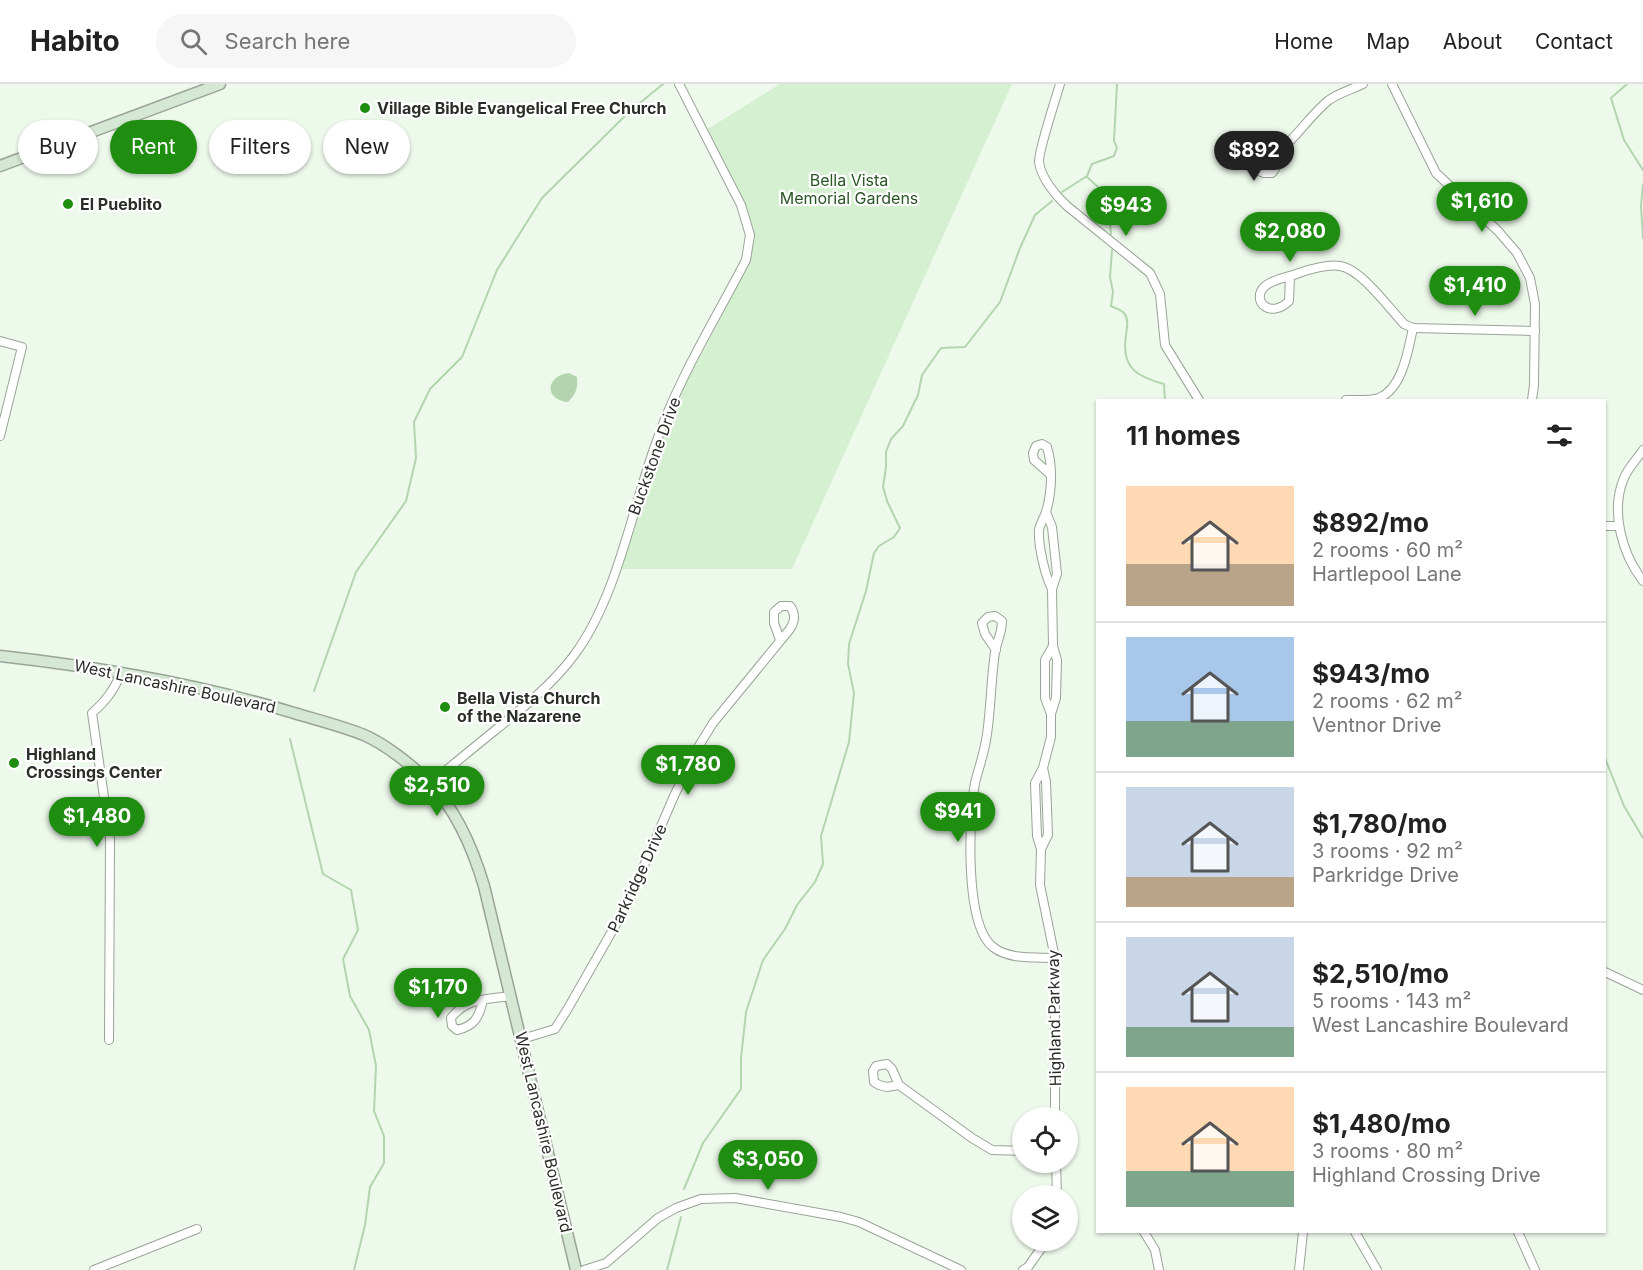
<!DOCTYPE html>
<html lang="en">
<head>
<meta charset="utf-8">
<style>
  body { margin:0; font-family:Inter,sans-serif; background:#f6f6f6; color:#222; height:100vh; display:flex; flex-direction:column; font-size:22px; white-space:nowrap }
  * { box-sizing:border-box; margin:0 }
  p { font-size:20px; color:#767676 }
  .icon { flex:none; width:33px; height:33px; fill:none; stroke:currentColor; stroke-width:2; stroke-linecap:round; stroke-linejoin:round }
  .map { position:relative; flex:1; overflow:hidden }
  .details { position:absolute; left:1096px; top:315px; width:510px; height:834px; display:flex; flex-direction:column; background:#fff; border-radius:0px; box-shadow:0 2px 4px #0004 }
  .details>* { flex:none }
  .hud { position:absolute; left:18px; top:36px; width:570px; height:54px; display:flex; gap:12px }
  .tools { position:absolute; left:1012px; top:1023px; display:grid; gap:12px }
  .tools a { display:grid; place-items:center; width:66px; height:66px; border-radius:50%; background:#fff; box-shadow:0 2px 4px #0004; font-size:30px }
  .price { position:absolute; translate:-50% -51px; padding:0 14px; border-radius:21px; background:#1e8d10; color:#fff; font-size:20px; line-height:39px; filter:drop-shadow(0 2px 3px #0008) }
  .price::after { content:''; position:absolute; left:50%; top:36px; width:18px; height:14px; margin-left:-9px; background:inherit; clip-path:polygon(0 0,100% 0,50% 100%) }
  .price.selected { background:#222; color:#fff }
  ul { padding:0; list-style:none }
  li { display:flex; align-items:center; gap:18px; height:150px; padding:0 30px }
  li+li { border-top:2px solid #e0e0e0 }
  li span { display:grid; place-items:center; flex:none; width:168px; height:120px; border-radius:0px; color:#555 }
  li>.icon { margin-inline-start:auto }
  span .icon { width:72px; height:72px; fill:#fffc; stroke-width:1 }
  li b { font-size:26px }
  h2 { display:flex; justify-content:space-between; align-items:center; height:72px; padding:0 30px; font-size:26px }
  .chip { padding:0 21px; border-radius:27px; background:#fff; box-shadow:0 2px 4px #0004; font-size:21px; line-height:54px }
  .chip.selected { background:#1e8d10; color:#fff }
  header { display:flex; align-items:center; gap:36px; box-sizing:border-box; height:84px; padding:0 30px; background:#fff; border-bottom:2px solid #e0e0e0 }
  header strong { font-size:28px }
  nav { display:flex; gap:33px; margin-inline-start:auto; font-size:21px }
  .search { width:420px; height:54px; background:#f6f6f6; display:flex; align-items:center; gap:15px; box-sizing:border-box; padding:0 21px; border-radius:33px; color:#767676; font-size:22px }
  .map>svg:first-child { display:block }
  .green { fill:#d5f0d1 }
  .water { fill:#b4d4b0 }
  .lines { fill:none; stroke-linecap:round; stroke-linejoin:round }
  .stream { stroke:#b4d4b0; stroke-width:2 }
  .street-casing { stroke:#98a496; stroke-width:10 }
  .secondary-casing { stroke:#98a496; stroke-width:13 }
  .street { stroke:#fff; stroke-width:8 }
  .secondary { stroke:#d5e8d3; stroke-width:10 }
  .poi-dot { fill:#1e8d10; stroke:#fff; stroke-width:2 }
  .labels { text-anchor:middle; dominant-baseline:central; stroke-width:4.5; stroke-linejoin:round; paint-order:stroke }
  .poi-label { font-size:16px; font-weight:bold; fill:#2a2e29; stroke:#fff; text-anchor:start }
  .park-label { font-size:16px; fill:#2a5525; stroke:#fff }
  .street-label { font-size:16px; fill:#2a2e29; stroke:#fff }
</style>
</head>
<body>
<header>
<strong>Habito</strong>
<div class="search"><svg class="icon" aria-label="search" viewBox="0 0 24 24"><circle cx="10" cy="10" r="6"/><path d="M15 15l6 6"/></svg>Search here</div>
<nav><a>Home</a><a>Map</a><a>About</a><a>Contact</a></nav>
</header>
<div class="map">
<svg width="1643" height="1186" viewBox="0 0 1643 1186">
  <rect width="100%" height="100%" fill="#edf9eb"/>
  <polygon class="green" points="780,0 1012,0 792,485 620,485 661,352 676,318 716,243 750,172 753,159 752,141 748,129 706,46"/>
  <path class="water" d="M569,289L577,293C578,304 576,310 568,318C544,316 545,292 569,289Z"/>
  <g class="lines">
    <g class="stream">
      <polyline points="1627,0 1611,14 1624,56 1643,86"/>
      <polyline points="1087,93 1098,103"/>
      <polyline points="1643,100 1641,122 1643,154"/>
      <polyline points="1062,108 1087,92 1092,80 1114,72 1117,64 1114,57 1117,0"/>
      <polyline points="1107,112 1111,150"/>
      <path d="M1112,166L1110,193L1113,208L1111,222C1115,224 1121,226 1124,229C1129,235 1127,244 1126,251C1121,284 1136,292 1164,300L1165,316"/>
      <polyline points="314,607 356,488 406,417 416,374 414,338 430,305 462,273 497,186 542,114 629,28 663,0"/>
      <polyline points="290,655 323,790 351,806 358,846 343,875 350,912 369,946 376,982 374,1027 384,1052 384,1079 370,1103 365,1141 354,1186"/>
      <polyline points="1605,674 1624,722 1643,754"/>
      <polyline points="684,1105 703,1059 741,1005 741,974 746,928 763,876 785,845 797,821 815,798 823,780 821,752 849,658 854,609 848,580 849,560 866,507 874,469 879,462 894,453 900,444 887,417 883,403 886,383 886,368 891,355 903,342 918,311 922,291 941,264 965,263 1000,218 1020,164 1035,131 1052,117"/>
      <polyline points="667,1186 681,1133"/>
    </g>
    <g class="street-casing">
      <g id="street">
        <path d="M1060,0C1056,14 1038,68 1039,78C1041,94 1056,112 1067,122L1150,189L1160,210L1165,261L1199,316"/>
        <polyline points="1392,0 1436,89 1498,147 1517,169 1530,194 1535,220 1534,301 1532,316"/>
        <path d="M1279,63L1276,83L1272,89H1264L1259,87C1256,67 1278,68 1290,57C1303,44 1314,28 1329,16C1339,9 1353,5 1363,0"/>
        <path d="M1290,192L1289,217C1270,236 1250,216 1265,202C1273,195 1289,193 1299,189C1311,185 1327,180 1340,182C1361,185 1389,224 1404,240L1413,244L1535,247"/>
        <polyline points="0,257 22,263 0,352"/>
        <path d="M1346,316C1356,316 1370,317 1379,314C1403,304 1408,266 1413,244"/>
        <path d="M1643,366C1637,375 1628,384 1624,394C1610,427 1622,470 1643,497"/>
        <path d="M1051,391L1034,376L1033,369L1036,362L1042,360L1047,363C1053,383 1052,408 1046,428C1044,434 1040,440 1039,446C1038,461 1045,492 1052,505"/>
        <polyline points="1605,442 1619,442"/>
        <path d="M996,566L985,550L982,539L988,533L995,532L1002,537C1002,549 997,557 995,568C991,595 991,623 987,650C985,667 979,683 975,699C969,733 964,841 993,863C1009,876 1036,873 1055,874"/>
        <polyline points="1051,630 1045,614 1045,576 1053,562"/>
        <polyline points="1043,684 1046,698 1048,751 1041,765 1040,801 1055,874 1055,1034"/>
        <path d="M430,700C451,682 472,665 493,648C523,624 553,600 575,570C617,513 632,425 656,359C678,295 715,236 746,176L750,151L741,121L679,0"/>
        <polyline points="1041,765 1037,752 1035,699 1043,684 1051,653 1051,630 1056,614 1057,576 1053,562 1052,505 1057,490 1052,443 1046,428"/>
        <polyline points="1605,888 1643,906"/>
        <path d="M483,916C479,933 475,942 457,946L452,942L451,934C466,914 488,915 511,912"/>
        <path d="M522,955L555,945L567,926L627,821L674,712L697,665L713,639L790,545C795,537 796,530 790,522H781L774,528V539L780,556"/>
        <path d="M109,956L110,755L92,629C106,617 114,606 121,589"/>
        <polyline points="899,1001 887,1003 879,1001 874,998 873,987 876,982 887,980 892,985 899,1001 972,1054 992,1066 1023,1067"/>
        <polyline points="1056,1078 1057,1112"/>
        <polyline points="1144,1148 1155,1166 1159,1186"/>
        <polyline points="1355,1148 1377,1186"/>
        <polyline points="1518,1148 1535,1186"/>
        <polyline points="94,1186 197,1145"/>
        <polyline points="584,1186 606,1179 658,1134 676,1124 701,1115 735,1114 841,1133 859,1138 961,1186"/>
        <polyline points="1023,1186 1028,1183 1047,1156"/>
        <polyline points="1299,1186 1303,1148"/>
      </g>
    </g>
    <g class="secondary-casing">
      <g id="secondary">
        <polyline points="0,82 220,0"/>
        <path d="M0,572C99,583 199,600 294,629C317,636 342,642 364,651C385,660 413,682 430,699C457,727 473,765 484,802L576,1186"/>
      </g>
    </g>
    <use href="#street" class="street"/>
    <use href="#secondary" class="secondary"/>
  </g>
  <g class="poi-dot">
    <circle cx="365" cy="24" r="6"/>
    <circle cx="68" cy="120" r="6"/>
    <circle cx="445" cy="623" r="6"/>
    <circle cx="14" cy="679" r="6"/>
  </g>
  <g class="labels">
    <g class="poi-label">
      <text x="377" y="24">Village Bible Evangelical Free Church</text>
      <text x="80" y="120">El Pueblito</text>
      <text x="457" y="614">Bella Vista Church<tspan x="457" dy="18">of the Nazarene</tspan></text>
      <text x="26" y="670">Highland<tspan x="26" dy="18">Crossings Center</tspan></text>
    </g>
    <g class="park-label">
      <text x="849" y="96">Bella Vista<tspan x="849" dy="18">Memorial Gardens</tspan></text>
    </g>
    <g class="street-label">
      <text transform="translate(654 372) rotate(-70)">Buckstone Drive</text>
      <text transform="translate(175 602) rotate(12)">West Lancashire Boulevard</text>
      <text transform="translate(637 794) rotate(-65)">Parkridge Drive</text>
      <text transform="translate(1054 934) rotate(-91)">Highland Parkway</text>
      <text transform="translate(544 1048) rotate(77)">West Lancashire Boulevard</text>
    </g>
  </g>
</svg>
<div class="tools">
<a><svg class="icon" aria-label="locate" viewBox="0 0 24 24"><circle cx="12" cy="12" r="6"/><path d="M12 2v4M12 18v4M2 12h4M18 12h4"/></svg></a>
<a><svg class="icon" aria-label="layers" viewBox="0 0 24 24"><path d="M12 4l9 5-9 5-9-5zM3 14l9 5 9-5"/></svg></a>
</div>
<b class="price selected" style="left:1254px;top:98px">$892</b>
<b class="price" style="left:1482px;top:149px">$1,610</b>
<b class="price" style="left:1126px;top:153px">$943</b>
<b class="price" style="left:1290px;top:179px">$2,080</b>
<b class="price" style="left:1475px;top:233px">$1,410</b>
<b class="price" style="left:688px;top:712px">$1,780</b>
<b class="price" style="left:437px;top:733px">$2,510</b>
<b class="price" style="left:958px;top:759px">$941</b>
<b class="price" style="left:97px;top:764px">$1,480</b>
<b class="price" style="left:438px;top:935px">$1,170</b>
<b class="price" style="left:768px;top:1107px">$3,050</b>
<div class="hud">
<a class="chip">Buy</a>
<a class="chip selected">Rent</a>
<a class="chip">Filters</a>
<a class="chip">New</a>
</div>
<section class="details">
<h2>11 homes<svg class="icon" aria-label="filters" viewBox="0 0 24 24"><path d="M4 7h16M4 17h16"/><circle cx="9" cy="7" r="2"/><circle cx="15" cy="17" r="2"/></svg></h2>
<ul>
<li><span style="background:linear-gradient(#ffd9b3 65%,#b9a48a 0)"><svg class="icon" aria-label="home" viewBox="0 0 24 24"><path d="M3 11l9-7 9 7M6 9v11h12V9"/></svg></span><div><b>$892/mo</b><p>2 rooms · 60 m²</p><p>Hartlepool Lane</p></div></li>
<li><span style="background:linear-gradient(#a9c7e8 70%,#7fa58c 0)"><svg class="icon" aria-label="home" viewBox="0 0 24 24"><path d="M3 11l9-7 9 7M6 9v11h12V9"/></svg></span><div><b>$943/mo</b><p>2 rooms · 62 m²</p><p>Ventnor Drive</p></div></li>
<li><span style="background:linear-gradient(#c9d6e8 75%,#b9a48a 0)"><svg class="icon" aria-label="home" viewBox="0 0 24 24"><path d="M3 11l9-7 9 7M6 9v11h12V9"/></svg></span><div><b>$1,780/mo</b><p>3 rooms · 92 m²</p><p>Parkridge Drive</p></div></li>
<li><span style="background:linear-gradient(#c9d6e8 75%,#7fa58c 0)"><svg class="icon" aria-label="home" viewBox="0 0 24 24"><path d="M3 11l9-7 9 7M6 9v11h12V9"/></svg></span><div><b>$2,510/mo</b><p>5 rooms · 143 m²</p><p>West Lancashire Boulevard</p></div></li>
<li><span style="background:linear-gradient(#ffd9b3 70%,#7fa58c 0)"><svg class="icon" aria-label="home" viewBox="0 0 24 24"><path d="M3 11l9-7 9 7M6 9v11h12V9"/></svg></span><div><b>$1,480/mo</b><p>3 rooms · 80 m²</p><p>Highland Crossing Drive</p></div></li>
</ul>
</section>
</div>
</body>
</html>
